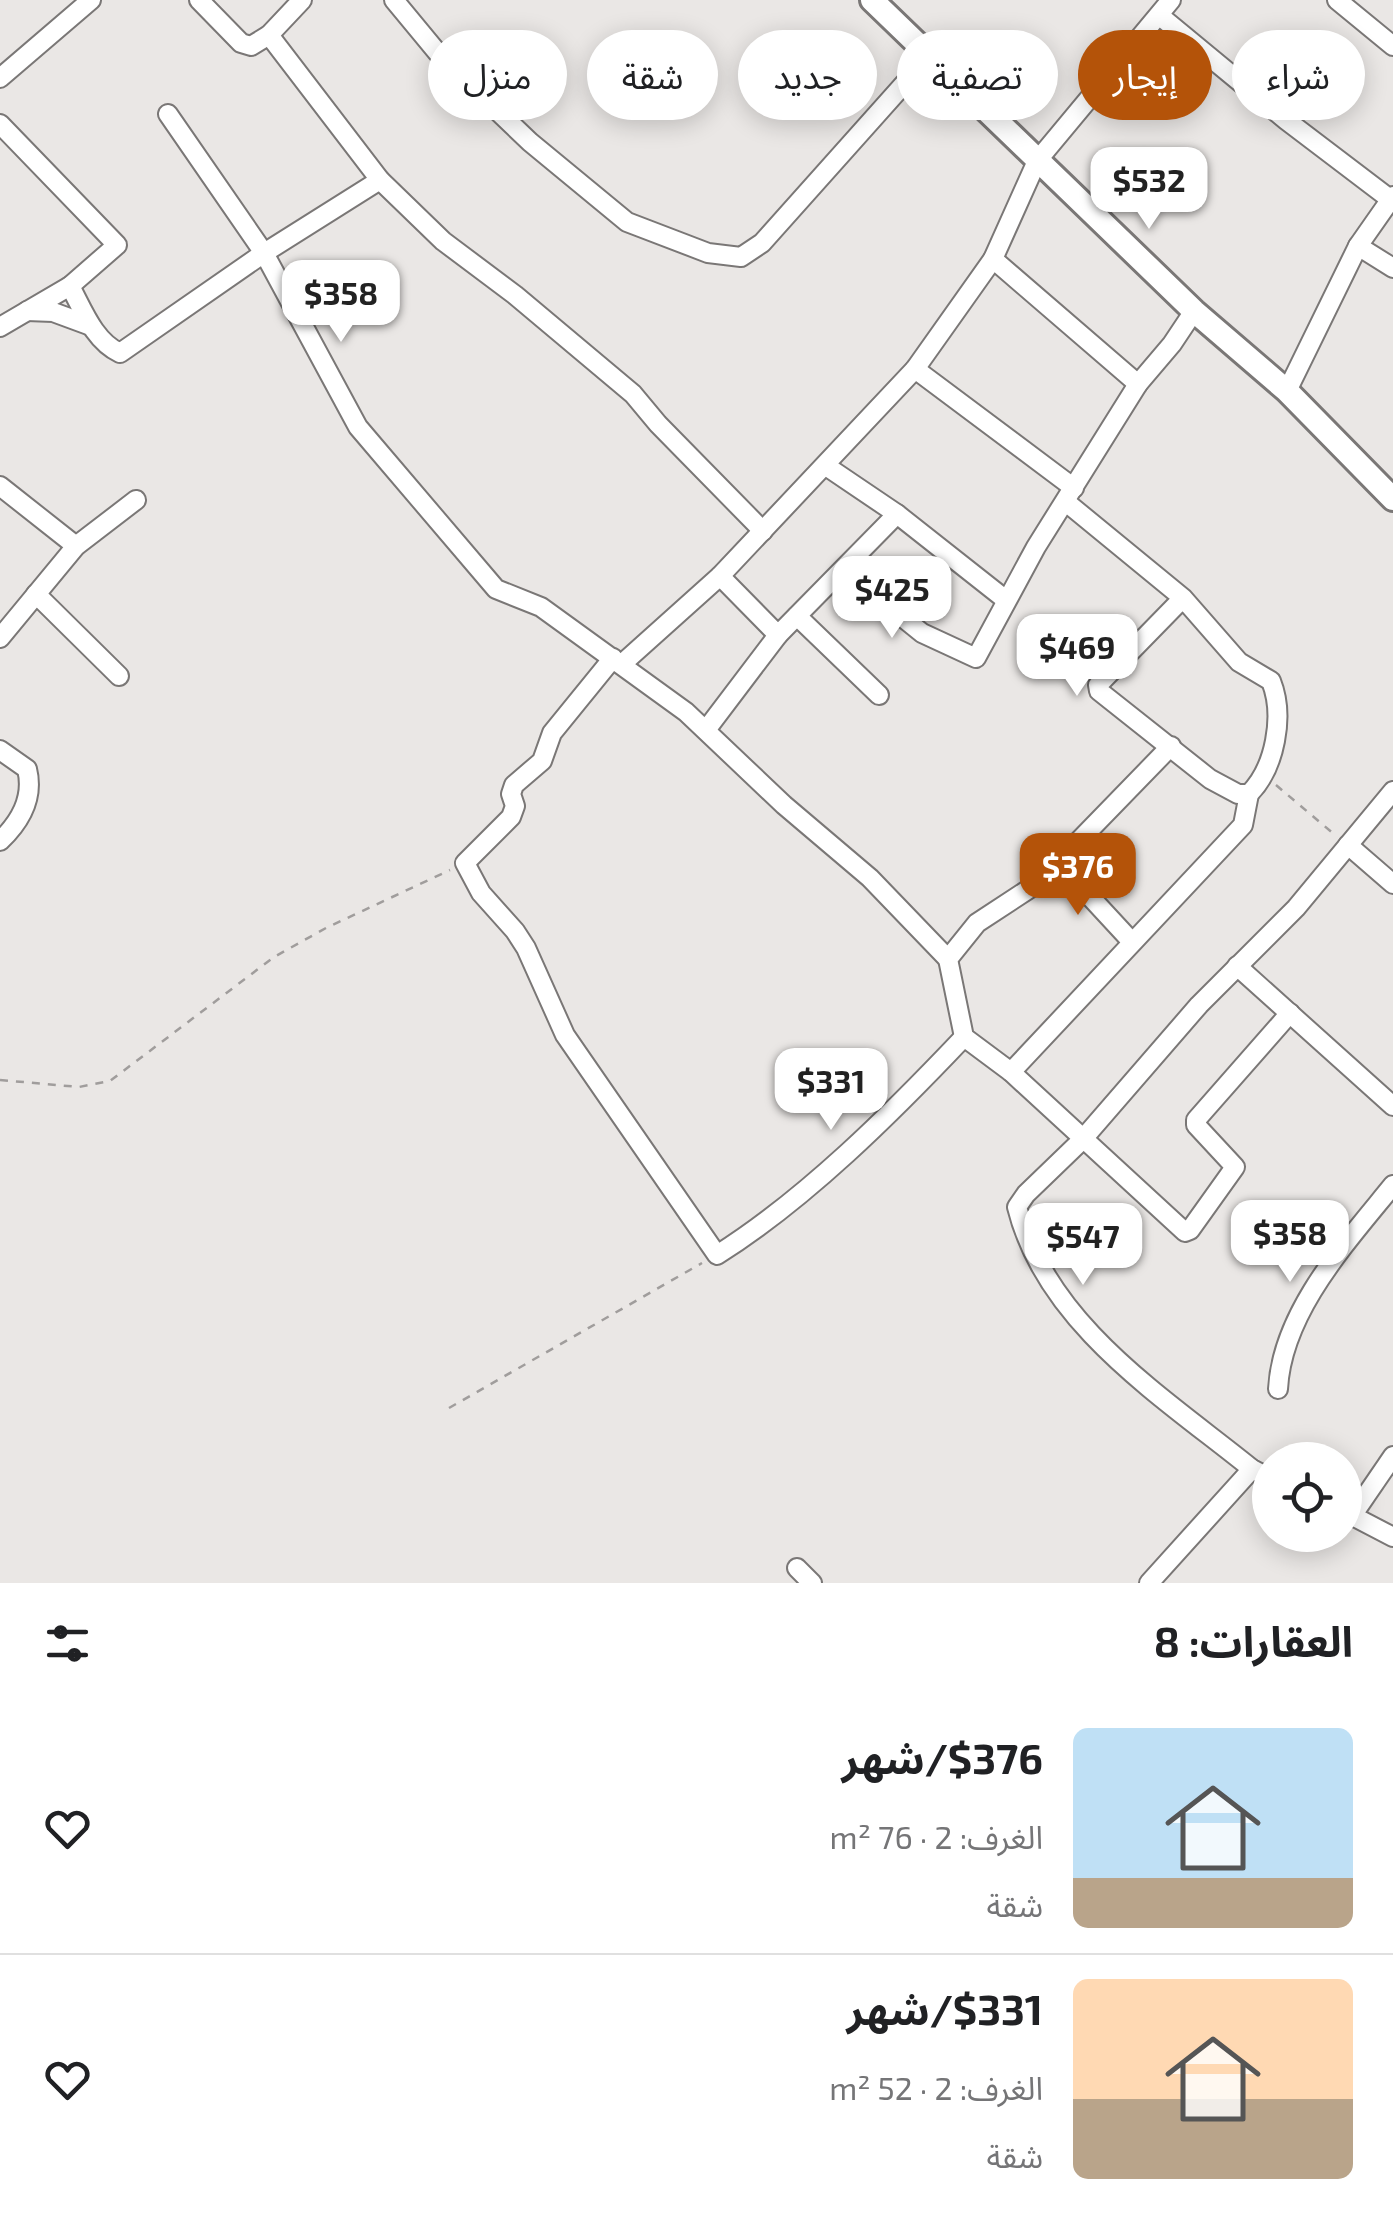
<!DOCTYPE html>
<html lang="ar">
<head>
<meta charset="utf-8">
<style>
  body { margin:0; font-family:"Exo 2","Noto Sans Arabic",sans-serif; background:#f6f6f6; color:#202124; direction:rtl; height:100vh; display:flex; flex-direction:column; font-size:38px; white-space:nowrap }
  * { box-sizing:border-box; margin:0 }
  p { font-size:32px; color:#757577 }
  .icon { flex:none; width:55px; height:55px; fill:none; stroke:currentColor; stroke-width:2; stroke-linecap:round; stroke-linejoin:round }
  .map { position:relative; height:1583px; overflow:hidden; direction:ltr }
  .side { display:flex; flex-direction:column; background:#fff; flex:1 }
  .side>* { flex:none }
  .hud { position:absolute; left:30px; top:30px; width:1335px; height:90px; direction:rtl; display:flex; gap:20px }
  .tools { position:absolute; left:1252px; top:1442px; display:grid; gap:20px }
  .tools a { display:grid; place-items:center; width:110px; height:110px; border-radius:50%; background:#fff; box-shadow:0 5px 25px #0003; font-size:50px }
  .price { position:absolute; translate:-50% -85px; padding:0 22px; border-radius:20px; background:#fff; color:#222; font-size:32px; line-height:65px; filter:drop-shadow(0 2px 5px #0008) }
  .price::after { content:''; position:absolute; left:50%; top:60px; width:30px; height:22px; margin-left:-15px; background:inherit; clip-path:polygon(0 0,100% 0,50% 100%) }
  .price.current { background:#b45309; color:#fff }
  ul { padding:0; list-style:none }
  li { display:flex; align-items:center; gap:30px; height:250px; padding:0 40px }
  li+li { border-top:2px solid #e0e0e0 }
  li span { display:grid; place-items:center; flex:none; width:280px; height:200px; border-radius:15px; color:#555 }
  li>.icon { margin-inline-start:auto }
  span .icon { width:120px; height:120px; fill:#fffc; stroke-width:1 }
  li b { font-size:42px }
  h2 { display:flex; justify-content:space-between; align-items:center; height:120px; padding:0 40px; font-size:42px }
  .pill { padding:0 35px; border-radius:45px; background:#fff; box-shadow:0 5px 25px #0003; font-size:35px; line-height:90px }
  .pill.current { background:#b45309; color:#fff }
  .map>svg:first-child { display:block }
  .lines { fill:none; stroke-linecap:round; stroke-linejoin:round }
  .minor-casing { stroke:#7a7776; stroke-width:22 }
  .major-casing { stroke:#7a7776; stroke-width:28 }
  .path { stroke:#a09d9c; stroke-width:2.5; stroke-dasharray:8 8; stroke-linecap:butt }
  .minor { stroke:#fff; stroke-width:18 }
  .major { stroke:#fff; stroke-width:22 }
</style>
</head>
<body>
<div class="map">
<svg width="1393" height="1583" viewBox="0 0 1393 1583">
  <rect width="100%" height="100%" fill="#eae7e5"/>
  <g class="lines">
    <g class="minor-casing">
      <g id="minor">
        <polyline points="199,0 241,43 251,46 269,35 302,0"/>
        <polyline points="394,0 442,58 530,142 627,222 708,253 741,257 762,243 929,56"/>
        <polyline points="1337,0 1393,46"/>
        <polyline points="1160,16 1286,120 1390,199"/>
        <polyline points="269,35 380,180 443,241 515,295 633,394 658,424 763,531"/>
        <polyline points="0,78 91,0"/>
        <polyline points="168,114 264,253 358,427 496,589 541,607 686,712 784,805 870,878 948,959"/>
        <polyline points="0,124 117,245 70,286 0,327"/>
        <polyline points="1358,246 1393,268"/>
        <polyline points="993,259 1138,384"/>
        <path d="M70,286C83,310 94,341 120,353L264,253L380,180"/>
        <polyline points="27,311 53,312 91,326"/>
        <polyline points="915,369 1074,488"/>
        <polyline points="1287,391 1358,246 1393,196"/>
        <polyline points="826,466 897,514 1006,600"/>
        <polyline points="0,486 76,546"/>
        <path d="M1066,502L1183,598L1239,662L1271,681C1285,716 1275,768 1249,794H1238L1210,779L1099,691L1098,685L1183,598"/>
        <polyline points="844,570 922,633 976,658 1036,547 1138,384 1172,344 1194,311"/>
        <polyline points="720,576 778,635 897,514"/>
        <polyline points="36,594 119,676"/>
        <polyline points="797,616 879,695"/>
        <polyline points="0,638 76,546 136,500"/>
        <path d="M613,658L552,733L542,761L514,785L511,794L515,806L511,817L465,863L481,893L515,931L526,948L565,1035L717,1255C806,1199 892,1113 964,1037"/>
        <polyline points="623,663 720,576 915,369 993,259 1037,161 1171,0"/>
        <polyline points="706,730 778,635"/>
        <polyline points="1171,746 1038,883 977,923 948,959 964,1037 1011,1072 1185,1232 1190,1230 1235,1167 1196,1125 1196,1120 1290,1013"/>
        <path d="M0,750L27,769C34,797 21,821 0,841"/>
        <polyline points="1348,845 1393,884"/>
        <polyline points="1058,862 1132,942"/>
        <polyline points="1237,966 1393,1106"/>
        <polyline points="1011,1072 1243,825 1249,794"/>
        <path d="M1278,1389C1282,1312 1346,1243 1393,1185"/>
        <path d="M1270,1478L1252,1469C1163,1397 1046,1324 1017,1207L1026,1194L1082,1140L1199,1005L1296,908L1393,791"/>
        <polyline points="1345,1512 1393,1537"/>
        <polyline points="1352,1516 1393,1456"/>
        <polyline points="797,1568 812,1583"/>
        <polyline points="1149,1583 1252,1469"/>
      </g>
    </g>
    <g class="major-casing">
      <polyline id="major" points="872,0 1194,311 1287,391 1393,499"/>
    </g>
    <g class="path">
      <polyline points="1276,785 1335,835"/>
      <polyline points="0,1080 79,1087 110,1081 274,957 326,928 450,870"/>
      <polyline points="449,1408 702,1263"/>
    </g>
    <use href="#minor" class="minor"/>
    <use href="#major" class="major"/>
  </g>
</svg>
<div class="tools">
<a><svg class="icon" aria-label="locate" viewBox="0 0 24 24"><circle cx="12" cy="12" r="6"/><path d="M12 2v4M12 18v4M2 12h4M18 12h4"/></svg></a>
</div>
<b class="price" style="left:1149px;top:232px">$532</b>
<b class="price" style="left:341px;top:345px">$358</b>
<b class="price" style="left:892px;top:641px">$425</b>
<b class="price" style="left:1077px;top:699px">$469</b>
<b class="price current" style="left:1078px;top:918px">$376</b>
<b class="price" style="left:831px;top:1133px">$331</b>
<b class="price" style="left:1290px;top:1285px">$358</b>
<b class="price" style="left:1083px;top:1288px">$547</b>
<div class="hud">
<a class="pill">شراء</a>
<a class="pill current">إيجار</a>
<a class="pill">تصفية</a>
<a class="pill">جديد</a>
<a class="pill">شقة</a>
<a class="pill">منزل</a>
</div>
</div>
<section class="side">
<h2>العقارات: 8<svg class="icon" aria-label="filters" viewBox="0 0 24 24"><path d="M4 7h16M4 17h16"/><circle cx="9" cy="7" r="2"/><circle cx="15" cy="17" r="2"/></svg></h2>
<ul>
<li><span style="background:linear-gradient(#bfe0f5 75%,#b9a48a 0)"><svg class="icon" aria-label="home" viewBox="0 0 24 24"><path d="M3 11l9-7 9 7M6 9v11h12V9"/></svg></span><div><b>$376/شهر</b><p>الغرف: 2 · 76 m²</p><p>شقة</p></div><svg class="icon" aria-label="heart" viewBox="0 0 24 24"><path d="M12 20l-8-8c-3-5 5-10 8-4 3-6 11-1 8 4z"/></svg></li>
<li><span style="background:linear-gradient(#ffd9b3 60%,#b9a48a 0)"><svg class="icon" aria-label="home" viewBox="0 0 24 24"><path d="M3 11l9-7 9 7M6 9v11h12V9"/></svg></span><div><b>$331/شهر</b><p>الغرف: 2 · 52 m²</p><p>شقة</p></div><svg class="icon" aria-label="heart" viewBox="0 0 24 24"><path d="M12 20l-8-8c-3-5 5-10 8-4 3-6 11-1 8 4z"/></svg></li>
</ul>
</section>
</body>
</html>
